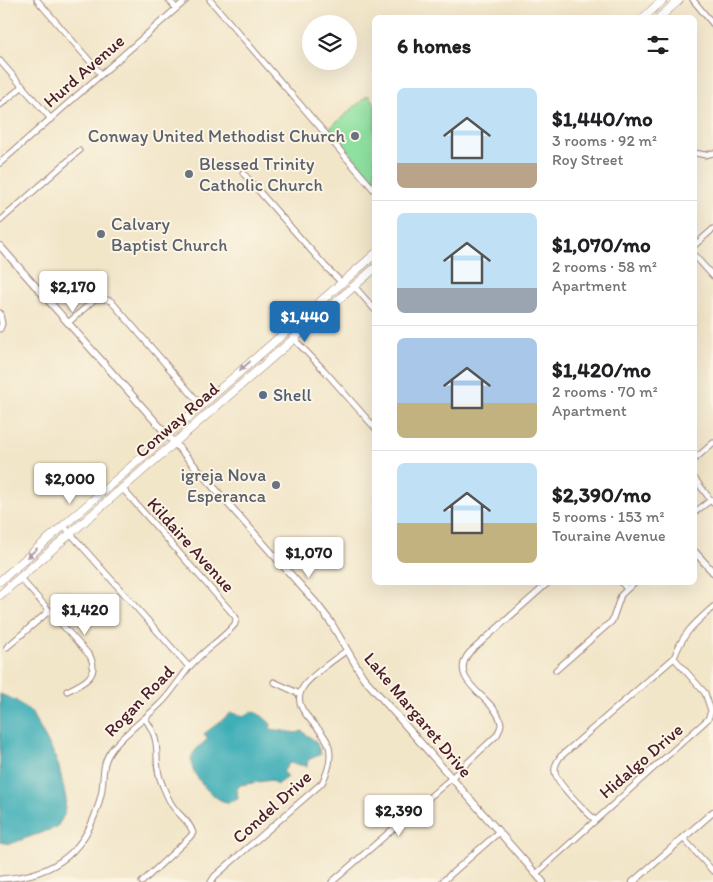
<!DOCTYPE html>
<html lang="en">
<head>
<meta charset="utf-8">
<style>
  body { margin:0; font-family:Itim,sans-serif; background:#f2f2f2; color:#202124; height:100vh; display:flex; flex-direction:column; font-size:19px; white-space:nowrap }
  * { box-sizing:border-box; margin:0 }
  p { font-size:16px; color:#757577 }
  .icon { flex:none; width:28px; height:28px; fill:none; stroke:currentColor; stroke-width:2; stroke-linecap:round; stroke-linejoin:round }
  .map { position:relative; flex:1; overflow:hidden }
  .panel { position:absolute; left:372px; top:15px; width:325px; height:570px; display:flex; flex-direction:column; background:#fff; border-radius:8px; box-shadow:0 5px 20px #0002 }
  .panel>* { flex:none }
  .tools { position:absolute; left:302px; top:15px; display:grid; gap:10px }
  .tools a { display:grid; place-items:center; width:55px; height:55px; border-radius:50%; background:#fff; box-shadow:0 5px 20px #0002; font-size:25px }
  .price { position:absolute; translate:-50% -42px; padding:0 11px; border-radius:5px; background:#fff; color:#222; font-size:16px; line-height:32px; filter:drop-shadow(0 1px 2px #0008) }
  .price::after { content:''; position:absolute; left:50%; top:30px; width:15px; height:11px; margin-left:-8px; background:inherit; clip-path:polygon(0 0,100% 0,50% 100%) }
  .price.selected { background:#1f6fb2; color:#fff }
  ul { padding:0; list-style:none }
  li { display:flex; align-items:center; gap:15px; height:125px; padding:0 25px }
  li+li { border-top:1px solid #e0e0e0 }
  li span { display:grid; place-items:center; flex:none; width:140px; height:100px; border-radius:8px; color:#555 }
  li>.icon { margin-inline-start:auto }
  span .icon { width:60px; height:60px; fill:#fffc; stroke-width:1 }
  li b { font-size:21px }
  h2 { display:flex; justify-content:space-between; align-items:center; height:60px; padding:0 25px; font-size:21px }
  .map>svg:first-child { display:block }
  .green { fill:#8ee1a1; stroke:#6c8066 }
  .water { fill:#3eaeb7; stroke:#446671 }
  .lines { fill:none; stroke-linecap:round; stroke-linejoin:round }
  .minor-casing { stroke:#9e827a; stroke-width:7 }
  .tertiary-casing { stroke:#9e827a; stroke-width:8 }
  .secondary-casing { stroke:#9e827a; stroke-width:9 }
  .minor { stroke:#fff; stroke-width:5 }
  .tertiary { stroke:#fff; stroke-width:6 }
  .secondary { stroke:#fff; stroke-width:8 }
  .oneway { fill:#ae9aa0 }
  .worship-dot { fill:#6b7280; stroke:#fcf5e5; stroke-width:2 }
  .service-dot { fill:#5c6f8a; stroke:#fcf5e5; stroke-width:2 }
  .labels { text-anchor:middle; dominant-baseline:central; stroke-width:4; stroke-linejoin:round; paint-order:stroke }
  .street-label { font-size:18px; fill:#4a1f2b; stroke:#fcf5e5 }
  .worship-label { font-size:18px; fill:#5b616d; stroke:#fcf5e5; text-anchor:end }
  .service-label { font-size:18px; fill:#4e5e75; stroke:#fcf5e5; text-anchor:start }
</style>
</head>
<body>
<div class="map">
<svg width="713" height="882" viewBox="0 0 713 882">
  <rect width="100%" height="100%" fill="#fcf5e5"/>
  <filter id="ink" filterUnits="userSpaceOnUse"><feTurbulence type="fractalNoise" baseFrequency=".02" numOctaves="2"/><feDisplacementMap in="SourceGraphic" scale="10" xChannelSelector="R" yChannelSelector="G"/><feConvolveMatrix kernelMatrix="1 2 1 2 8 2 1 2 1" color-interpolation-filters="sRGB"/></filter>
  <filter id="wash" filterUnits="userSpaceOnUse"><feTurbulence type="fractalNoise" baseFrequency=".0096" numOctaves="4" result="noise"/><feDisplacementMap in="SourceGraphic" scale="20" xChannelSelector="R" yChannelSelector="G"/><feGaussianBlur stdDeviation="1.12" result="paint"/><feColorMatrix in="noise" values="0 0 0 0 0 0 0 0 0 0 0 0 0 0 0 0 0 1.4 0 .05"/><feComposite in="paint" operator="in"/></filter>
  <g filter="url(#wash)">
    <rect width="100%" height="100%" fill="#f2e6c9"/>
    <polygon class="green" points="368,95 375,104 375,181 329,129"/>
    <g class="water">
      <polygon points="0,694 15,700 31,712 53,752 59,767 66,799 64,815 57,827 10,844 0,842"/>
      <path d="M252,711L262,716L271,724L270,729L297,733L302,731L316,742L321,754L308,760L307,766L289,763L283,772L287,777L276,785L271,780L240,785L237,789L238,799C235,800 231,802 227,802C213,801 186,770 192,756C194,750 203,743 208,739L204,734L231,713L245,716Z"/>
    </g>
  </g>
  <g filter="url(#ink)">
    <g class="lines">
      <g class="minor-casing">
        <g id="minor">
          <polyline points="37,0 101,74"/>
          <polyline points="169,0 176,8"/>
          <polyline points="210,0 375,191"/>
          <polyline points="693,0 713,24"/>
          <polyline points="0,61 51,119"/>
          <polyline points="0,105 23,86"/>
          <polyline points="695,153 705,155 713,153"/>
          <polyline points="0,163 186,0"/>
          <polyline points="243,173 325,266 341,282"/>
          <polyline points="0,221 79,151"/>
          <polyline points="695,245 713,229"/>
          <polyline points="695,256 713,276"/>
          <polyline points="354,286 375,310"/>
          <polyline points="0,313 2,324 0,329"/>
          <polyline points="68,323 95,299 104,299 111,301 201,405"/>
          <polyline points="293,338 323,369 375,428"/>
          <polyline points="695,459 713,443"/>
          <polyline points="695,479 713,503"/>
          <polyline points="695,512 711,500"/>
          <polyline points="63,525 189,667"/>
          <path d="M20,578L90,656C100,676 84,683 67,691"/>
          <polyline points="621,582 627,589"/>
          <polyline points="7,647 49,611"/>
          <polyline points="556,670 612,621 621,595 635,582"/>
          <polyline points="274,682 300,694"/>
          <path d="M595,820C585,810 557,785 555,772C554,766 557,762 560,757L674,658C683,633 693,625 713,607"/>
          <polyline points="683,838 713,871"/>
          <polyline points="536,874 708,719 711,711 705,693 674,658"/>
          <path d="M0,879C57,876 88,850 101,795C105,777 100,764 113,748C126,732 145,719 160,704C174,691 182,673 196,660C208,647 224,638 235,624L236,618L234,615L122,488"/>
          <path d="M142,882L189,838L193,833C190,821 178,815 172,805C168,799 165,791 162,784C151,759 165,745 145,719"/>
          <path d="M211,882L215,876L322,783C328,771 332,760 329,746C324,726 290,712 302,689C307,678 335,659 346,651"/>
          <path d="M332,882L447,782L497,735C499,731 501,727 501,724C498,698 446,683 469,653L549,582"/>
          <polyline points="442,882 499,832"/>
        </g>
      </g>
      <g class="tertiary-casing">
        <g id="tertiary">
          <polyline points="0,246 316,603 330,621 363,677 543,882"/>
          <polyline points="695,552 713,572"/>
          <polyline points="633,882 713,812"/>
        </g>
      </g>
      <g class="secondary-casing">
        <g id="secondary">
          <polyline points="643,18 663,0"/>
          <polyline points="659,18 679,0"/>
          <polyline points="0,581 375,254"/>
          <polyline points="0,595 375,268"/>
        </g>
      </g>
      <use href="#minor" class="minor"/>
      <use href="#tertiary" class="tertiary"/>
      <use href="#secondary" class="secondary"/>
    </g>
    <defs><path id="oneway-solid" d="M-6-.8H1V-3.2L6.5 0L1 3.2V.8H-6Z" transform="scale(1.25)"/></defs>
    <g class="oneway">
      <use href="#oneway-solid" transform="translate(245 366) rotate(139)"/>
      <use href="#oneway-solid" transform="translate(32 553) rotate(139)"/>
    </g>
  </g>
  <g class="worship-dot">
    <circle cx="355" cy="136" r="5"/>
    <circle cx="189" cy="174" r="5"/>
    <circle cx="101" cy="234" r="5"/>
    <circle cx="276" cy="485" r="5"/>
  </g>
  <circle class="service-dot" cx="263" cy="395" r="5"/>
  <g class="labels">
    <g class="street-label">
      <text transform="translate(84 71) rotate(-41)">Hurd Avenue</text>
      <text transform="translate(177 420) rotate(-41)">Conway Road</text>
      <text transform="translate(191 545) rotate(48)">Kildaire Avenue</text>
      <text transform="translate(139 701) rotate(-46)">Rogan Road</text>
      <text transform="translate(418 715) rotate(50)">Lake Margaret Drive</text>
      <text transform="translate(641 761) rotate(-41)">Hidalgo Drive</text>
      <text transform="translate(272 807) rotate(-42)">Condel Drive</text>
    </g>
    <g class="worship-label">
      <text x="345" y="136">Conway United Methodist Church</text>
      <text x="199" y="164" text-anchor="start">Blessed Trinity<tspan x="199" dy="21">Catholic Church</tspan></text>
      <text x="111" y="224" text-anchor="start">Calvary<tspan x="111" dy="21">Baptist Church</tspan></text>
      <text x="266" y="475">igreja Nova<tspan x="266" dy="21">Esperanca</tspan></text>
    </g>
    <g class="service-label">
      <text x="273" y="395">Shell</text>
    </g>
  </g>
</svg>
<div class="tools">
<a><svg class="icon" aria-label="layers" viewBox="0 0 24 24"><path d="M12 4l9 5-9 5-9-5zM3 14l9 5 9-5"/></svg></a>
</div>
<b class="price" style="left:73px;top:313px">$2,170</b>
<b class="price selected" style="left:305px;top:343px">$1,440</b>
<b class="price" style="left:70px;top:505px">$2,000</b>
<b class="price" style="left:309px;top:579px">$1,070</b>
<b class="price" style="left:85px;top:636px">$1,420</b>
<b class="price" style="left:399px;top:837px">$2,390</b>
<section class="panel">
<h2>6 homes<svg class="icon" aria-label="filters" viewBox="0 0 24 24"><path d="M4 7h16M4 17h16"/><circle cx="9" cy="7" r="2"/><circle cx="15" cy="17" r="2"/></svg></h2>
<ul>
<li><span style="background:linear-gradient(#bfe0f5 75%,#b9a48a 0)"><svg class="icon" aria-label="home" viewBox="0 0 24 24"><path d="M3 11l9-7 9 7M6 9v11h12V9"/></svg></span><div><b>$1,440/mo</b><p>3 rooms · 92 m²</p><p>Roy Street</p></div></li>
<li><span style="background:linear-gradient(#bfe0f5 75%,#9aa5b1 0)"><svg class="icon" aria-label="home" viewBox="0 0 24 24"><path d="M3 11l9-7 9 7M6 9v11h12V9"/></svg></span><div><b>$1,070/mo</b><p>2 rooms · 58 m²</p><p>Apartment</p></div></li>
<li><span style="background:linear-gradient(#a9c7e8 65%,#c2b280 0)"><svg class="icon" aria-label="home" viewBox="0 0 24 24"><path d="M3 11l9-7 9 7M6 9v11h12V9"/></svg></span><div><b>$1,420/mo</b><p>2 rooms · 70 m²</p><p>Apartment</p></div></li>
<li><span style="background:linear-gradient(#bfe0f5 60%,#c2b280 0)"><svg class="icon" aria-label="home" viewBox="0 0 24 24"><path d="M3 11l9-7 9 7M6 9v11h12V9"/></svg></span><div><b>$2,390/mo</b><p>5 rooms · 153 m²</p><p>Touraine Avenue</p></div></li>
</ul>
</section>
</div>
</body>
</html>
